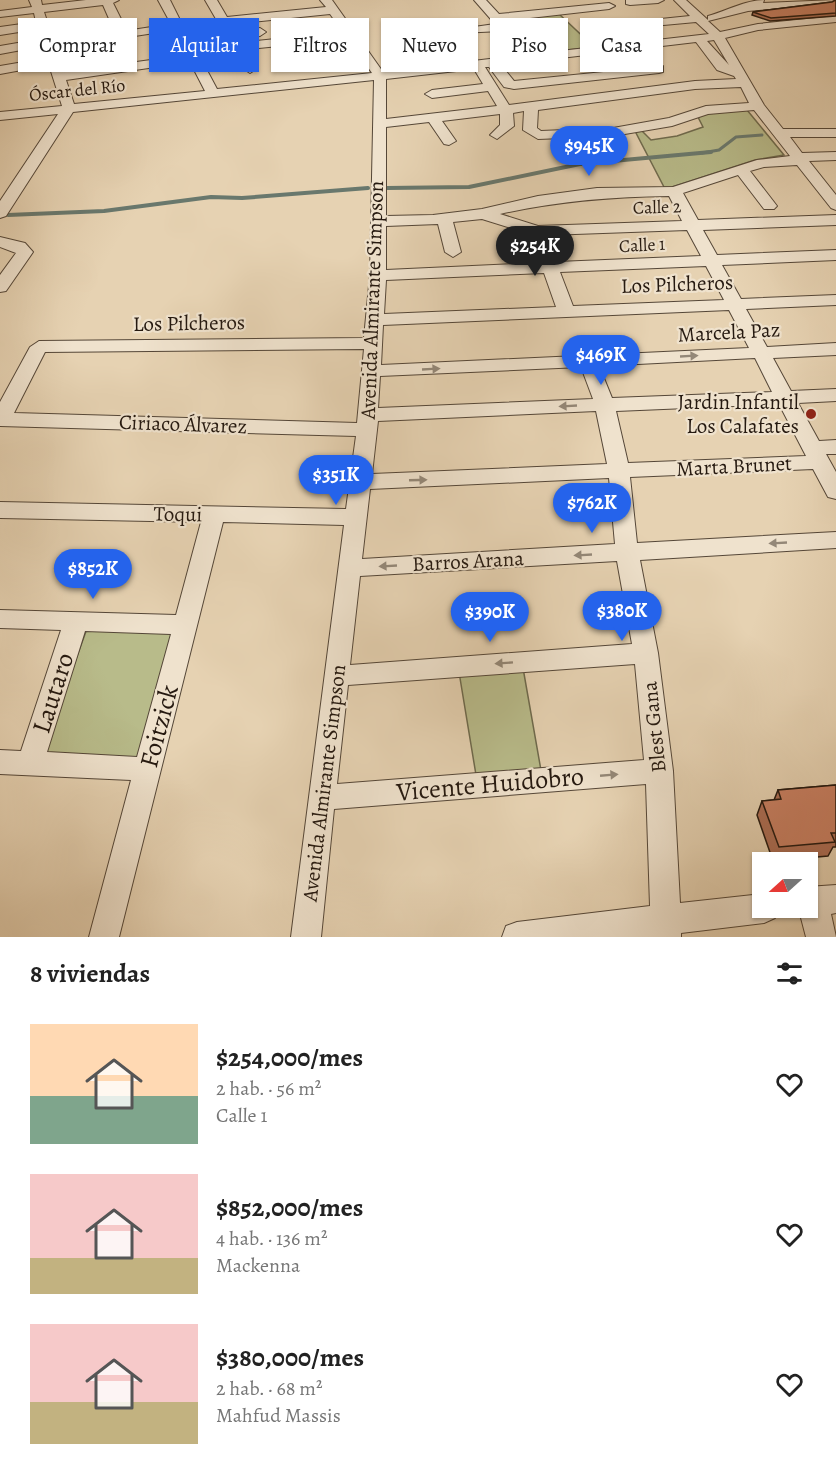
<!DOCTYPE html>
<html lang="es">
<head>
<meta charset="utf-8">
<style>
  body { margin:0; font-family:Alegreya,serif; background:#f2f2f2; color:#222; height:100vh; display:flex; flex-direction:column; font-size:22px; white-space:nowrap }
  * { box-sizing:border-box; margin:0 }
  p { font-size:20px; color:#767676 }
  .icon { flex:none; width:33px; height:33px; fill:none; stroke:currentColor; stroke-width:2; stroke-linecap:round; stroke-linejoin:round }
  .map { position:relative; height:937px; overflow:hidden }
  .side { display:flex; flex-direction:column; background:#fff; flex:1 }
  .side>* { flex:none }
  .banner { position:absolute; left:18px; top:18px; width:801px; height:54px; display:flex; gap:12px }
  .needle { width:39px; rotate:249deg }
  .buttons { position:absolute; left:752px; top:852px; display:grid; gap:12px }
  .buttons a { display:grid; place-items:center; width:66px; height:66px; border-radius:0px; background:#fff; box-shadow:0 2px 4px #0004; font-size:30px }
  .price { position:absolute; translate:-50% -51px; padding:0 14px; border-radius:21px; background:#2563eb; color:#fff; font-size:20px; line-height:39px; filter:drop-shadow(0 2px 3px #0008) }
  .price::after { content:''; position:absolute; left:50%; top:36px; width:18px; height:14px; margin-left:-9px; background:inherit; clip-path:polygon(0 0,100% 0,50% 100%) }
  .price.on { background:#222; color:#fff }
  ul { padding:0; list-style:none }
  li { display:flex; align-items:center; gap:18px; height:150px; padding:0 30px }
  li span { display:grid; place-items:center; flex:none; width:168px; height:120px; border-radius:0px; color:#555 }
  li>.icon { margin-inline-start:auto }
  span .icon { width:72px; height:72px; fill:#fffc; stroke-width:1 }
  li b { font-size:26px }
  h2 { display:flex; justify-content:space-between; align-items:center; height:72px; padding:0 30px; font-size:26px }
  .pill { padding:0 21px; border-radius:0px; background:#fff; box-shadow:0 2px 4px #0004; font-size:21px; line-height:54px }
  .pill.on { background:#2563eb; color:#fff }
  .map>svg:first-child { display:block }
  .green { fill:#b8bb8a; stroke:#6e6a4d; stroke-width:1.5 }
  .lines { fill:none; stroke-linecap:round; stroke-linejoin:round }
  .stream-far1 { stroke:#69786d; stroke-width:3 }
  .stream { stroke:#69786d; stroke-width:4 }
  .minor-casing { stroke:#554738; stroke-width:2 }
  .minor { fill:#efe2cd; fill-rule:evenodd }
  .wall { fill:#ad6e55; stroke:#251910; stroke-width:1.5 }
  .building { fill:#c98063; stroke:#251910; stroke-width:1.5 }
  .oneway { fill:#948878 }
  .poi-dot { fill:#8f2418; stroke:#efe2cd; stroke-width:2 }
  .labels { text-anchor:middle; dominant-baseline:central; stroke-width:4.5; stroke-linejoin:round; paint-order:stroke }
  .far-street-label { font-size:18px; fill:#251910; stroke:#efe2cd }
  .street-label { font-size:21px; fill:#251910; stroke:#efe2cd }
  .poi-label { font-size:21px; fill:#251910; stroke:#efe2cd; text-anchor:end }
  .near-street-label { font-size:26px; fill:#251910; stroke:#efe2cd }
</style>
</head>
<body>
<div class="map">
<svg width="836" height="937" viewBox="0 0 836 937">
  <rect width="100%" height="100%" fill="#e6d2b2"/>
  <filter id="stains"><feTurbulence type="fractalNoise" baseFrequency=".00333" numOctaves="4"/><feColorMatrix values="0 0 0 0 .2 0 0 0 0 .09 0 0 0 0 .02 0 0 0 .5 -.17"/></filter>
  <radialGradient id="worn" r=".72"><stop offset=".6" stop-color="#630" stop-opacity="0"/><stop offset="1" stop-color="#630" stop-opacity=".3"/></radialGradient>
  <g class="green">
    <polygon points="558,13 594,47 540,53 506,18"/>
    <polygon points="747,110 784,155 755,160 672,187 664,187 635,131 641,130 651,140 677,136 703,127 698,117 707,113"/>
    <polygon points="89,623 178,627 139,764 40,759"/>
    <polygon points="523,668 542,776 477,781 459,672"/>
  </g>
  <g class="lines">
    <polyline class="stream-far1" points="702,153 719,150 736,137 762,135"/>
    <g class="stream">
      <polyline points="387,188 469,187 580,164 711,152"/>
      <polyline points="8,215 104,211 211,197 242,198 368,188"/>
    </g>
    <g class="minor-casing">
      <g id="minor">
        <path d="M29,0H41L42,5L86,0H119L113,3L122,21L116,24L110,21L103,5L44,12L54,42L171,24L158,0H170L181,22L216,19L205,0H217L227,17L326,7L320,0H332L383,72L522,55L501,31L460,33V29L495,24L474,0H486L499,14L609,3L615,6L609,9L504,21L534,54L709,34L696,22L631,28L625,25L631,22L690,16L674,0H686L708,20V16C726,11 746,0 764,0L763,3L836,0L831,3L748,11L708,21L720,32L758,24L836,16V22L758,30L725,38L764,105L783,129H836V137H790L802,153L836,152V160L809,161L836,195V210L831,208L797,165L764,167L750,171L777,206L774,209H764L738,175L683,193L698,220L836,215V225L703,230L717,255L836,250V260L722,265L741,299L836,295V305L746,309L767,347L836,343V355L773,358L791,391L836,389V401L798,403L819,441L836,440V454H826L836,472V499L828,497L813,469L630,477L637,543L836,532V548L640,560L658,653L673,771L680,903L762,894V908H779L775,918L764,923L681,933V937H502L506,926L517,922L650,906L646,784L334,809L321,937H291L344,525L223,522L119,937H89L131,780L0,774V750L21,751L61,630L0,628V610L176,615L201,522L0,518V502L346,509L356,436L0,426V402L30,347L39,341L364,338L370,275L374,80L73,112L6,216L0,218V201L58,114L0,120V112L62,106L49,65L0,74V66L47,58L43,46L0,54V46L41,39L38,29L0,35V27L36,22L34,13L0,17V11L32,7ZM330,14L343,32L237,43L235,46L244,69L250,73L256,69L248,49L348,39L372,73L217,89L193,44L260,36L266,32L260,28L189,37L185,29ZM174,30L187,55L64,72L56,48ZM714,40L729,65L707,41ZM696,42L717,70L734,76L736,79L695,81L509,105L485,67H489L504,87L514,89L659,73L663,72V66L514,81L501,65ZM190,62L205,91L74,104L66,80ZM474,69L483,84L432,90L425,94L432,98L488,91L497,106L386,119V79ZM741,87L749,103L706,106L669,118L613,128L541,131L537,128L538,110L695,89ZM754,110L790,156L757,160L673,187L597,188L538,196L482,209L433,215L386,216V127L429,122L444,144L449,145L456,141L442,121L500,114V125L490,135L497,139L514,126L513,113L524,111L523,130L538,139L613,136L672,126L708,114ZM669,196L682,221L538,226L500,214C557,201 611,197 669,196ZM482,219L530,234L540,263L386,270V226L438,224L445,252L453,257L461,252L453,222ZM687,230L701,256L557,262L547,235ZM706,266L724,300L573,306L560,272ZM544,273L556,307L384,314L386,280ZM729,310L749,348L381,365L383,325ZM364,349L357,423L14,413L45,352ZM755,358L772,392L612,398L599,366ZM581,367L593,399L378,408L380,376ZM779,404L806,456L628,463L616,411ZM596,411L607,464L372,474L378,421ZM609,478L615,544L362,559L370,489ZM617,561L632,644L350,665L360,576ZM85,631L171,634L137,757L47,752ZM635,664L644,760L337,784L348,685Z"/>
        <polygon points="626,0 664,0 658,3 630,5 626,4"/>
        <polygon points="0,237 25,243 33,252 6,291 0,292 0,275 16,253 0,247"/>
        <polygon points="836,885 836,913 831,914 836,937 806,937 800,914 794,908 807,908 807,887"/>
      </g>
    </g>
    <use href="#minor" class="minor"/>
  </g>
  <g class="wall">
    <polygon points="836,0 836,16 770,21 752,15 753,12 832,2"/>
    <polygon points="836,785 836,847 833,847 828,856 773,861 757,815 762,801 774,800 778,790"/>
  </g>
  <g class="building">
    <polygon points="836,0 836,13 771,18 753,12 832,2"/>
    <polygon points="836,785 836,833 831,833 835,842 779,847 762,801 781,799 778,790"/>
  </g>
  <defs><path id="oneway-solid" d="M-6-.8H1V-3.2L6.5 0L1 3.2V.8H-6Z" transform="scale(1.5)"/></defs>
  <g class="oneway">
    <use href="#oneway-solid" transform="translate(689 356) rotate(-3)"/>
    <use href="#oneway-solid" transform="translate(431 369) rotate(-3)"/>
    <use href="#oneway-solid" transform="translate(568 406) rotate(177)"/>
    <use href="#oneway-solid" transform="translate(418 480) rotate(-2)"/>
    <use href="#oneway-solid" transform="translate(778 543) rotate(177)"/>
    <use href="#oneway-solid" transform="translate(583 555) rotate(177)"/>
    <use href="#oneway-solid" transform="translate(388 566) rotate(177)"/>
    <use href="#oneway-solid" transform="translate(504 663) rotate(176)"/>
    <use href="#oneway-solid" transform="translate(609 775) rotate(-5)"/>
  </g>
  <circle class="poi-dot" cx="811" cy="414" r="6"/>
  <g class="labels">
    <g class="far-street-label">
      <text transform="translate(77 90) rotate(-6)">Óscar del Río</text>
      <text transform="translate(657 207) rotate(-2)">Calle 2</text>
      <text transform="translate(642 245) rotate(-3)">Calle 1</text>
    </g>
    <g class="street-label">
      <text transform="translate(677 284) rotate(-2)">Los Pilcheros</text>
      <text transform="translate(372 300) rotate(-88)">Avenida Almirante Simpson</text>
      <text transform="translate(189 323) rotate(-1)">Los Pilcheros</text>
      <text transform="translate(729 332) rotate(-3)">Marcela Paz</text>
      <text transform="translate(183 424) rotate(2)">Ciriaco Álvarez</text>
      <text transform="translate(734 466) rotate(-3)">Marta Brunet</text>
      <text transform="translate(178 514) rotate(1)">Toqui</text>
      <text transform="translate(468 561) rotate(-3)">Barros Arana</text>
      <text transform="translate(654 727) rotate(-96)">Blest Gana</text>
      <text transform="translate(324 783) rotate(-83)">Avenida Almirante Simpson</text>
    </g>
    <g class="poi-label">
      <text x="799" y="402">Jardin Infantil<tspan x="799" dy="24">Los Calafates</tspan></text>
    </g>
    <g class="near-street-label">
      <text transform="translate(53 693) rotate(-72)">Lautaro</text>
      <text transform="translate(159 726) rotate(-75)">Foitzick</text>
      <text transform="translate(490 784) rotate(-5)">Vicente Huidobro</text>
    </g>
  </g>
  <rect width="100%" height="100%" filter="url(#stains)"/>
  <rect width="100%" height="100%" fill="url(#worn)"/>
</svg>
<div class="buttons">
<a><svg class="needle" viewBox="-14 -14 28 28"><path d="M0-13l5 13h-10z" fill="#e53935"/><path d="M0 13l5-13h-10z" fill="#767676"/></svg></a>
</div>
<b class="price" style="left:589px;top:177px">$945K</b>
<b class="price on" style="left:535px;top:277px">$254K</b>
<b class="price" style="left:601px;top:386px">$469K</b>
<b class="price" style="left:336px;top:506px">$351K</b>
<b class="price" style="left:592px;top:534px">$762K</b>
<b class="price" style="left:93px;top:600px">$852K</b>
<b class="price" style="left:622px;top:642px">$380K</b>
<b class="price" style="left:490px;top:643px">$390K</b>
<div class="banner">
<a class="pill">Comprar</a>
<a class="pill on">Alquilar</a>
<a class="pill">Filtros</a>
<a class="pill">Nuevo</a>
<a class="pill">Piso</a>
<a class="pill">Casa</a>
</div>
</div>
<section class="side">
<h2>8 viviendas<svg class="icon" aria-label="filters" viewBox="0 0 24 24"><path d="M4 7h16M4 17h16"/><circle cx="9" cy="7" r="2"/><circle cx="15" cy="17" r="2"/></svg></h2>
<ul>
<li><span style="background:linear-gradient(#ffd9b3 60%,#7fa58c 0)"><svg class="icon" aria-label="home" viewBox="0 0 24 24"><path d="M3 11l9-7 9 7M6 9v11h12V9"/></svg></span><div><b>$254,000/mes</b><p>2 hab. · 56 m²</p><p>Calle 1</p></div><svg class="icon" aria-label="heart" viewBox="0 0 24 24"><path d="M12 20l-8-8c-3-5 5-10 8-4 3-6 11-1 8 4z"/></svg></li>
<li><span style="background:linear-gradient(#f6c9c9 70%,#c2b280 0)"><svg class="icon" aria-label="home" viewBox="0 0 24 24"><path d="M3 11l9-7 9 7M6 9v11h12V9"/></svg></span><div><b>$852,000/mes</b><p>4 hab. · 136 m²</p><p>Mackenna</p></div><svg class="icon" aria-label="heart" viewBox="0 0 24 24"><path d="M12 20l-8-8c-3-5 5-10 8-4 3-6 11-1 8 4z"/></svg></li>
<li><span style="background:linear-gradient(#f6c9c9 65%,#c2b280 0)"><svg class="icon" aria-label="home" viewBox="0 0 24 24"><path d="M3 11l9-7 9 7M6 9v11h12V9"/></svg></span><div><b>$380,000/mes</b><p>2 hab. · 68 m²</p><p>Mahfud Massis</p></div><svg class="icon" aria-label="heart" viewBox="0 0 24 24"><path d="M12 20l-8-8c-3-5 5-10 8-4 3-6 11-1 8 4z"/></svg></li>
</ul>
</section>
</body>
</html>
